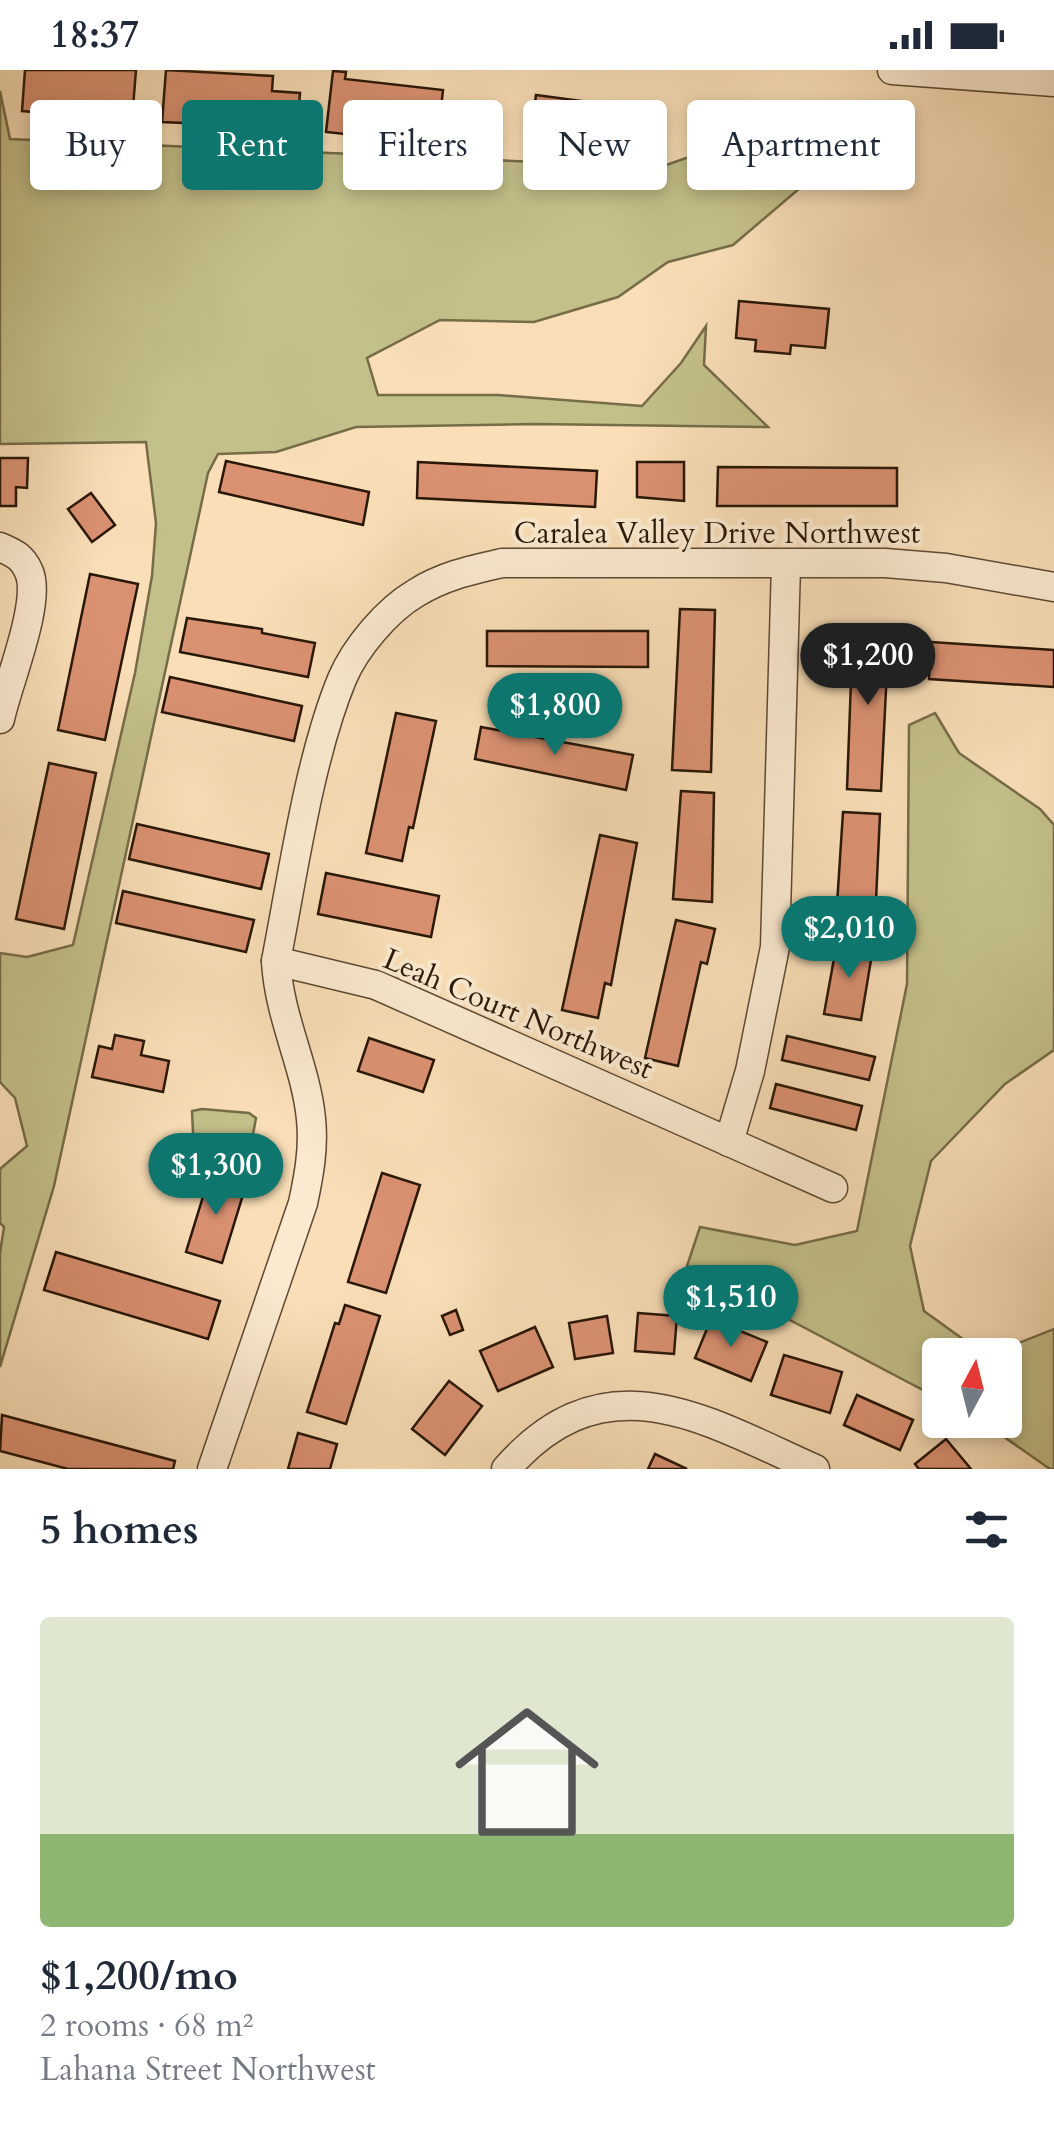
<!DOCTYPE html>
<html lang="en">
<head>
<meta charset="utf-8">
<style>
  body { margin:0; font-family:Cardo,serif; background:#f2f2f3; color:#1f2937; height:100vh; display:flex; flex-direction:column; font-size:38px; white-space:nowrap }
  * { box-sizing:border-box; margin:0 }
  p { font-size:32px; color:#747a83 }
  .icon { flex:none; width:55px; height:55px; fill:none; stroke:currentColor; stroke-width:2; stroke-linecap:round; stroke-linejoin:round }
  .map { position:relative; height:1399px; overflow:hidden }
  .panel { display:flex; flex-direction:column; background:#fff; flex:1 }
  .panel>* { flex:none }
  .hud { position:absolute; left:30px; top:30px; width:995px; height:90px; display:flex; gap:20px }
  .needle { width:65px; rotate:7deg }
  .controls { position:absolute; left:922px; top:1268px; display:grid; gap:20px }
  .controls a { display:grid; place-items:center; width:100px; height:100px; border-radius:10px; background:#fff; box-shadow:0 5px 15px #0003; font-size:50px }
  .price { position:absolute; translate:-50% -85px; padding:0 22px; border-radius:35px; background:#0f766e; color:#fff; font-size:32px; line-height:65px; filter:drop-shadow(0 2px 5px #0008) }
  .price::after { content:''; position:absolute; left:50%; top:60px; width:30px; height:22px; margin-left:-15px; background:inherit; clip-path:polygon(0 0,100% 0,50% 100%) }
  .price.on { background:#222; color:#fff }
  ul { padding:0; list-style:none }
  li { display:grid; align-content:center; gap:20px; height:530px; padding:0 40px }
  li+li { border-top:2px solid #e0e1e3 }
  li span { display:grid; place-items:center; height:310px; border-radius:10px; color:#555 }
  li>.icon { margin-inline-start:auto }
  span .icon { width:180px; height:180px; fill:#fffc; stroke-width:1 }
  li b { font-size:42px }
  h2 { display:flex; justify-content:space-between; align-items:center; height:120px; padding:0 40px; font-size:42px }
  .chip { padding:0 35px; border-radius:10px; background:#fff; box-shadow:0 5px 15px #0003; font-size:35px; line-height:90px }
  .chip.on { background:#0f766e; color:#fff }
  .status { display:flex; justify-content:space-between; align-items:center; height:70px; padding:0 50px; background:#fff; direction:ltr }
  .status svg { height:28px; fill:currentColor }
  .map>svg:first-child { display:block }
  .green { fill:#c3c08a; stroke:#766c48; stroke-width:2.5 }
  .building { fill:#da9172; stroke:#291707; stroke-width:2.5 }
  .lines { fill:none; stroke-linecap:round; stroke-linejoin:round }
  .minor-casing { stroke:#5d4933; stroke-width:31 }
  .minor { stroke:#fbead0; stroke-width:28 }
  .labels { text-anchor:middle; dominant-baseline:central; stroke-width:8; stroke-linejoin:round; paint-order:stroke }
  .street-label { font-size:30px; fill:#291707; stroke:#fbead0 }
</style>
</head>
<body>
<div class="status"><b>18:37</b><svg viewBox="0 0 49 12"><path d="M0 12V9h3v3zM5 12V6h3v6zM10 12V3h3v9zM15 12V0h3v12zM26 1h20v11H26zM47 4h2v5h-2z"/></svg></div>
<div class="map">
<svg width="1054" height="1399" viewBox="0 0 1054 1399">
  <rect width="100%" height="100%" fill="#f9deb7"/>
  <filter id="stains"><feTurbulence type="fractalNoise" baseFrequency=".002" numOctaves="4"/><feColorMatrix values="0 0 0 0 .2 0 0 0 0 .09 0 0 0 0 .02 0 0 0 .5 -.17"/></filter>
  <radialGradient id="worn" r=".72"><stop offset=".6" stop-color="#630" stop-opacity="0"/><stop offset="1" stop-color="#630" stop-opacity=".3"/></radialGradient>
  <g class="green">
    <polygon points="0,21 10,69 583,94 626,109 689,87 828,94 733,175 668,192 618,227 534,252 440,250 367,288 378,325 498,325 642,336 681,293 706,256 704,295 768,357 534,354 356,357 276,382 218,384 208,403 54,1116 0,1297 0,1183 4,1157 0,1153 0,1099 27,1076 15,1028 0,1012 0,883 27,887 73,875 135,603 152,506 156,453 146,372 0,374"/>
    <polygon points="935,643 959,683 1040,739 1054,755 1054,980 1005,1014 931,1091 910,1176 924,1241 985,1285 940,1285 940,1329 687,1196 700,1157 795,1175 857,1161 907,914 909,655"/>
    <polygon points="202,1039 249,1043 256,1048 251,1075 246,1078 204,1071 193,1063 192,1041"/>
    <polygon points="1054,1259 1054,1399 1050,1399 980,1350 1005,1350 1005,1285 988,1285"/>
  </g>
  <g class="building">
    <polygon points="25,0 136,0 132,50 22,41"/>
    <polygon points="166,0 273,6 272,21 300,23 297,58 162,52"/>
    <polygon points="333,1 346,2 345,9 443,20 437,74 326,62"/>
    <polygon points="536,25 627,37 621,80 530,69"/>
    <polygon points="739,231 829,239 825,278 791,275 790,284 755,281 756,270 736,268"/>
    <polygon points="0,388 28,388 27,418 16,417 16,436 0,436"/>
    <polygon points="226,391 369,422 363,455 219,422"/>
    <polygon points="418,392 597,401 595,437 417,428"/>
    <polygon points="637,392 684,392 684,431 637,427"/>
    <polygon points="718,397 897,398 897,436 717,436"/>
    <polygon points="91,423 115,455 92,472 68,439"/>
    <polygon points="90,504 138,514 105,670 58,660"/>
    <polygon points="680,539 715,540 711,702 672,700"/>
    <polygon points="187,548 262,559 262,563 315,573 308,607 180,582"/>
    <polygon points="853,557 889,559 881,721 847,719"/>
    <polygon points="487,561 648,561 648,597 487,596"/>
    <polygon points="931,572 1054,580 1054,617 929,609"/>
    <polygon points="170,607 302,636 294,671 162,642"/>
    <polygon points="396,643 436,651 413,758 409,757 402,791 366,783"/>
    <polygon points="481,657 633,685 626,720 475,689"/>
    <polygon points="49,693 96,703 64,859 16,849"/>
    <polygon points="681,721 714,723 712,832 673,829"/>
    <polygon points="843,742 880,744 875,852 836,850"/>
    <polygon points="137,754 269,784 261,819 129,789"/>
    <polygon points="600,765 637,773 611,915 605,913 598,948 562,940"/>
    <polygon points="326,803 439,826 431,867 318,844"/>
    <polygon points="123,821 254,850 246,882 116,853"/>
    <polygon points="676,850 715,859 707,894 701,892 678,996 645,988"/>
    <polygon points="837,872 873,878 861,950 824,944"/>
    <polygon points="115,965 144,971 141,985 169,991 163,1022 92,1007 99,976 112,979"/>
    <polygon points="787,966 875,987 869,1010 782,990"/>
    <polygon points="369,968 434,990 423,1022 358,1001"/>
    <polygon points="776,1014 862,1036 856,1060 770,1038"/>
    <polygon points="382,1103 420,1115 386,1223 348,1212"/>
    <polygon points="210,1104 246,1115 222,1193 186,1182"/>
    <polygon points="56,1182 220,1231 208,1269 44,1220"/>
    <polygon points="345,1235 380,1246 346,1354 307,1342 335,1253 339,1254"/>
    <polygon points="456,1240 463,1260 450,1265 442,1246"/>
    <polygon points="638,1243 677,1246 674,1284 635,1281"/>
    <polygon points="607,1246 613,1283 575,1289 569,1253"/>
    <polygon points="711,1249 767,1272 751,1311 695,1288"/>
    <polygon points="535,1257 553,1297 498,1321 480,1281"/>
    <polygon points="784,1285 842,1302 830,1343 771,1325"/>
    <polygon points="449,1311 482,1336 445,1385 412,1359"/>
    <polygon points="857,1325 913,1350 900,1380 844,1355"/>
    <polygon points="2,1345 175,1391 173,1399 68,1399 0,1381"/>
    <polygon points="298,1363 337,1374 330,1399 288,1399"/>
    <polygon points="946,1369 971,1399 919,1399 915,1394"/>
    <polygon points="655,1384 687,1399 648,1399"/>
  </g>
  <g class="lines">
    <g class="minor-casing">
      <g id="minor">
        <polyline points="892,0 1054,12"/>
        <path d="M0,477C14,483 23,487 29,502C42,532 7,615 0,649"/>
        <polyline points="276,891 376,915 833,1118"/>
        <polyline points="729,1072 750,1001 775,877 786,495"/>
        <path d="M212,1399L303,1133C309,1105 314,1078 311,1049C306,996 279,948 276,891C293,804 309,689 342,609C355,578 387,540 416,523C443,506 471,500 502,493H885L946,498L1054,517"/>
        <path d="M506,1399C605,1286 703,1349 815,1399"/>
      </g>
    </g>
    <use href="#minor" class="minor"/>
  </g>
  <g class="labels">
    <g class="street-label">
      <text x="717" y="463">Caralea Valley Drive Northwest</text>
      <text transform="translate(518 944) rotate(23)">Leah Court Northwest</text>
    </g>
  </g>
  <rect width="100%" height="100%" filter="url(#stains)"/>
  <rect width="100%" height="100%" fill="url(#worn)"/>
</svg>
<div class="controls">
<a><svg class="needle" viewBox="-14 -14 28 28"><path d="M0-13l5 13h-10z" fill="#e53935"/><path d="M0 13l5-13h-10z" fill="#747a83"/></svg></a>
</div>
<b class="price on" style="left:868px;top:638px">$1,200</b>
<b class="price" style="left:555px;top:688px">$1,800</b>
<b class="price" style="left:849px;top:911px">$2,010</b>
<b class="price" style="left:216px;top:1148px">$1,300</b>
<b class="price" style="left:731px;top:1280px">$1,510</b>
<div class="hud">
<a class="chip">Buy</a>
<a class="chip on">Rent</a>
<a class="chip">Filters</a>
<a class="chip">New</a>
<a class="chip">Apartment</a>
</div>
</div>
<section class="panel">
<h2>5 homes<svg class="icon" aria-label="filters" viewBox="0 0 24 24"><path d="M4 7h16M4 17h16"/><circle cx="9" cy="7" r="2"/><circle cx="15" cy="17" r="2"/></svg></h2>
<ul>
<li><span style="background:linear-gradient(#dfe7d0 70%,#8fb573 0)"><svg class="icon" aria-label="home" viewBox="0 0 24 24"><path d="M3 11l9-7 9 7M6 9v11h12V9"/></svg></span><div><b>$1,200/mo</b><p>2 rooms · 68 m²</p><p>Lahana Street Northwest</p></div></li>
</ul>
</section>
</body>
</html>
